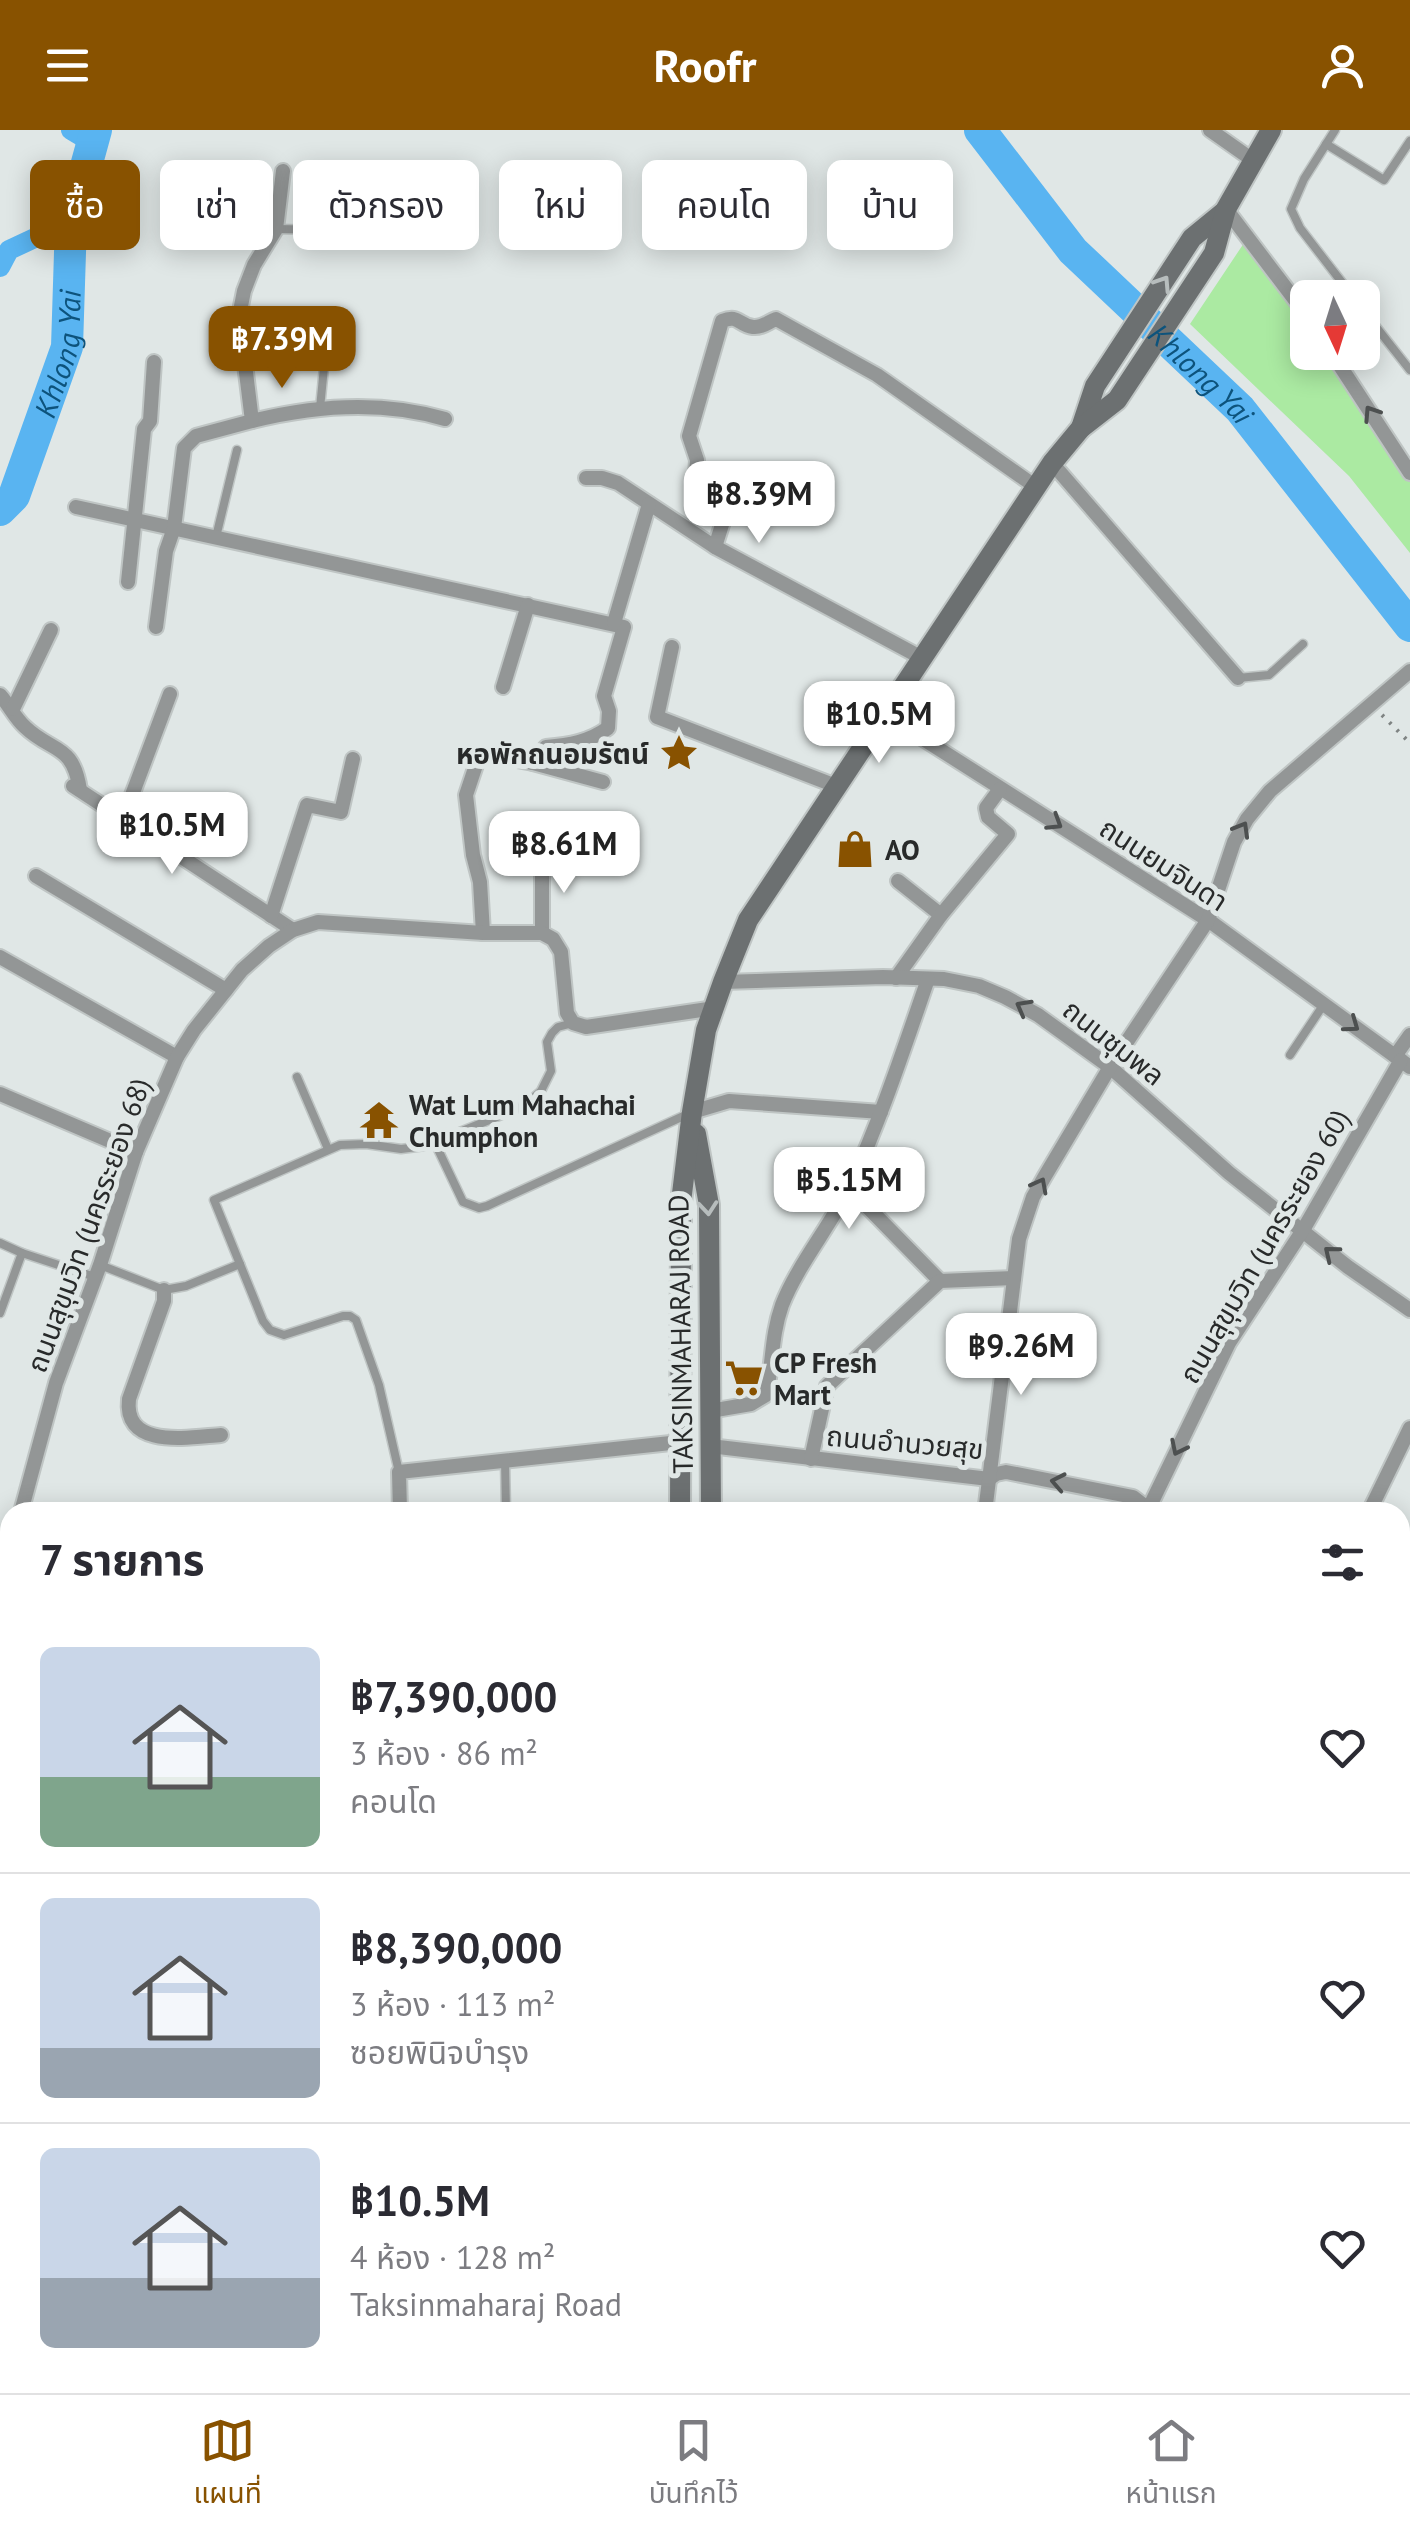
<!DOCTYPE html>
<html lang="th">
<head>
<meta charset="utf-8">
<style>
  body { margin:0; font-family:"PT Sans","Noto Sans Thai",sans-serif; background:#f2f2f3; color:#2b2b33; height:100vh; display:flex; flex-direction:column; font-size:38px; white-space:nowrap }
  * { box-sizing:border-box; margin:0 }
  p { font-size:32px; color:#7c7c81 }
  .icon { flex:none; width:55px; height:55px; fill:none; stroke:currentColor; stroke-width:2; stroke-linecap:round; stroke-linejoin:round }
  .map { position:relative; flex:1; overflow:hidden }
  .drawer { position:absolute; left:0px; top:1372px; width:1410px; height:892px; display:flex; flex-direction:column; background:#fff; border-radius:30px 30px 0 0; box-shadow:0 5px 25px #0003 }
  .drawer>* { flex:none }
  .hud { position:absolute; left:30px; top:30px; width:1350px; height:90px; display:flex; gap:20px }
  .needle { width:65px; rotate:176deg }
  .tools { position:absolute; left:1290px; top:150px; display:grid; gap:20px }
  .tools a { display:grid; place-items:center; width:90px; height:90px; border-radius:15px; background:#fff; box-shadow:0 5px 25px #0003; font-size:50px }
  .price { position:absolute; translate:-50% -85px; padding:0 22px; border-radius:20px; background:#fff; color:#222; font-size:32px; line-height:65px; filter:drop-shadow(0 2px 5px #0008) }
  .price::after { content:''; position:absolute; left:50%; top:60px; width:30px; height:22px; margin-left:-15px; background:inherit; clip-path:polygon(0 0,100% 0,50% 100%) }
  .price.selected { background:#885200; color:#fff }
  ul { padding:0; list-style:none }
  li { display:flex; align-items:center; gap:30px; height:250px; padding:0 40px }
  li+li { border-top:2px solid #e1e1e2 }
  li span { display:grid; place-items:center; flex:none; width:280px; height:200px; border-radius:15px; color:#555 }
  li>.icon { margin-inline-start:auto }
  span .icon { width:120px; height:120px; fill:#fffc; stroke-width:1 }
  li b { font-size:42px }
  h2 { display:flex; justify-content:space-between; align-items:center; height:120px; padding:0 40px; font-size:42px }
  .tag { padding:0 35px; border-radius:15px; background:#fff; box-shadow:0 5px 25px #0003; font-size:35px; line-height:90px }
  .tag.selected { background:#885200; color:#fff }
  header { display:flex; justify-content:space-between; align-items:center; height:130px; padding:0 40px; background:#885200; color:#fff; font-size:45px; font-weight:700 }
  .dock { display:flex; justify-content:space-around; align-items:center; height:140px; border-top:2px solid #e1e1e2; background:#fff; font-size:28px; color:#7c7c81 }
  .dock a { display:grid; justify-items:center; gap:5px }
  .dock .selected { color:#885200 }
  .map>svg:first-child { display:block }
  .green { fill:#abeaa2 }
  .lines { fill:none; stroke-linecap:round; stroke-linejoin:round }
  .canal { stroke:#59b4f1; stroke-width:20 }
  .river { stroke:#59b4f1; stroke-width:32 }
  .lane-casing { stroke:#bfc5c4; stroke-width:11 }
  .street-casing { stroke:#bfc5c4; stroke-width:18 }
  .secondary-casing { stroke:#bfc5c4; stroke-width:24 }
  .primary-casing { stroke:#bfc5c4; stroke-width:26 }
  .path { stroke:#7e8382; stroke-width:4; stroke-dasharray:2.5 8; stroke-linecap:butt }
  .lane { stroke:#939696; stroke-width:8 }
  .street { stroke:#939696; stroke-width:14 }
  .secondary { stroke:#6c7071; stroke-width:20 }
  .primary { stroke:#515556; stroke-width:22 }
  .oneway { stroke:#b7bdbd }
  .oneway2 { stroke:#4d5050 }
  .labels { text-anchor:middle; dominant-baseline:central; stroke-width:10; stroke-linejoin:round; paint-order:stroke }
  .poi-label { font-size:28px; font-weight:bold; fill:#282a2a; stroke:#e0e7e6; text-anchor:start }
  .street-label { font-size:28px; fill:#282a2a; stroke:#e0e7e6 }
  .water-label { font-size:30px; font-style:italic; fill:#0d537c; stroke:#e0e7e6 }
</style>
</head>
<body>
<header><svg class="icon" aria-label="menu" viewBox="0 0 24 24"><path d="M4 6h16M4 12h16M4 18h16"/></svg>Roofr<svg class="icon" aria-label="person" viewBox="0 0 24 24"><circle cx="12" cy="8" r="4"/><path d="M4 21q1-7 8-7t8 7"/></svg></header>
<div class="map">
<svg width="1410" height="2263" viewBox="0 0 1410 2263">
  <rect width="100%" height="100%" fill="#e0e7e6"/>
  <polygon class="green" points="1244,113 1307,198 1308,222 1325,223 1410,352 1410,423 1349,346 1190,194"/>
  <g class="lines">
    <g class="canal">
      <polyline points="71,0 91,12"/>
      <polyline points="0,137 9,120 71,91"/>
    </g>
    <g class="river">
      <path id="s1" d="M980,0L1073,121L1240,279L1410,496"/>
      <path id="s2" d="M0,380L14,366L67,217L71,91L96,0"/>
    </g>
    <g class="lane-casing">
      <g id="lane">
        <polyline points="1335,0 1304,49 1291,79 1300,98 1354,168"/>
        <polyline points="1326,14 1384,50 1410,11"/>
        <polyline points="276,99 436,102"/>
        <polyline points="1362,179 1410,240"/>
        <polyline points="320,278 326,217"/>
        <polyline points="216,407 237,320"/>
        <polyline points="1238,548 1269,545 1303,514"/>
        <polyline points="1290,925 1324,874"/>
        <polyline points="297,947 328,1019"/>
        <polyline points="435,1013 463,1072 479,1078 487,1076 688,984"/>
        <polyline points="0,1113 22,1123 95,1147"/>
        <polyline points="100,1135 164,1160 186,1156 240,1134"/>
        <polyline points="0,1183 22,1123"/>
        <polyline points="505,1330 506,1382"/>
        <polyline points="399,1342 379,1255 356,1190 350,1186 343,1186 284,1205 270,1200 263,1191 214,1070 340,1015 366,1014 401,1019 425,1016 524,976 541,961 551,941 547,912 552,903 558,897 573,893"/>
        <polyline points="506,1382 525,1382"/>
        <polyline points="1400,1917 1410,1846"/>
        <polyline points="281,2255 290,2262"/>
        <polyline points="986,2263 988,2255"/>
      </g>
    </g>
    <g class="street-casing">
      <g id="street">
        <polyline points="1210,0 1254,31"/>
        <polyline points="1226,79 1308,187"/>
        <polyline points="1331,222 1410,343"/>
        <path d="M252,291C316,275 381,270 445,289"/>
        <polyline points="1052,333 1238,548"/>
        <polyline points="586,348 602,348 618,353 715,417 922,528"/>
        <path d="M76,377L624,497L604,566L609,581L608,598C589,612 569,615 546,617L533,633"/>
        <polyline points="726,382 746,371 760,376"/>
        <path d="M715,417L726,382L702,369L695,359L697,330L689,306L722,191C739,184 738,195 753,197C762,198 768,192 776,189L877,245L1036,357"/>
        <polyline points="128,452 144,299 150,291 154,232"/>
        <polyline points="614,493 649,374"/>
        <polyline points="156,497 166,421 174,398 184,318 196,306 252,291 239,186 244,161 254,135 276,99 283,41"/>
        <polyline points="672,517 657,587 836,656"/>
        <polyline points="503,557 528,475"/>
        <path d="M0,565C9,575 15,588 25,597C52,623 73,613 80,660"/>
        <polyline points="13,579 51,500"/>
        <polyline points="884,584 1208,790 1410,937"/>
        <polyline points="73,656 293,800"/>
        <polyline points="123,689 170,564"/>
        <polyline points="542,729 542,803"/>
        <polyline points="36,746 226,860"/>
        <polyline points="898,751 941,785"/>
        <polyline points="271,786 307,675 341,682 353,629"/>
        <polyline points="483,803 480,752 473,725 466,665 480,623 533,633 603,652"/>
        <polyline points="0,827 177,927"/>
        <polyline points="896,848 941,785 1008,704 988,687 986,678 1000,659"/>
        <polyline points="723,852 883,847 944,849 979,856 1005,867 1038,885 1110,937 1229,1043 1348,1137 1410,1180"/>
        <polyline points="1395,926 1410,905"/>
        <polyline points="0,964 136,1022"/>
        <polyline points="692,982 729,971 881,982"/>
        <polyline points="849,1058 940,1151"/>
        <path d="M164,1160V1171L129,1269C123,1320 190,1307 221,1305"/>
        <path d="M710,1281L751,1274L766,1265C773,1234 771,1206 782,1175C797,1136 831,1095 850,1056C881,989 904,918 928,849"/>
        <polyline points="710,1316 989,1349 996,1344 1006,1342 1133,1367 1142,1374 1146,1382"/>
        <polyline points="811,1329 827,1256 940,1151 1014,1148"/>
        <polyline points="21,1382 56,1253 100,1135 136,1022 177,927 194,900 242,840 269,816 293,800 318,792 483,803 542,803 553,809 561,822 567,883 573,893 586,897 715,878"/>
        <polyline points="400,1382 399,1342 680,1312"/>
        <polyline points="985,1382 1019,1109 1033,1067 1045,1046 1110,937 1208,790 1234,712 1247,689 1270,661 1410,541"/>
        <polyline points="1147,1382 1229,1213 1303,1100 1401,930"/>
        <polyline points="1369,1382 1410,1298"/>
        <polyline points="1400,1458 1410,1461"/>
        <polyline points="0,1464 10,1425"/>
        <polyline points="0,1760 10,1762"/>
        <polyline points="0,1969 10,1971"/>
        <polyline points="0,2147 10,2154"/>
        <polyline points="1400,2253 1410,2253"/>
        <polyline points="832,2255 841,2263"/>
        <polyline points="1230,2255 1237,2263"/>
        <polyline points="251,2263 257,2255"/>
        <polyline points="506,2263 512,2255"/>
        <polyline points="1359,2263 1360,2255"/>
      </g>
    </g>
    <g class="secondary-casing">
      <g id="secondary">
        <polyline points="1081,298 1095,256 1192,108 1225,81"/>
        <polyline points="696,1004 709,1075 711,1382"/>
        <polyline points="680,1382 681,1072 692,982 706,900 723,852 748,790 1052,333 1081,298 1117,270 1214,123 1226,79 1271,0"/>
      </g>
    </g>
    <g class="primary-casing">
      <g id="primary">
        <polyline points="0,1563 10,1567"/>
        <polyline points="0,1610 10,1614"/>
        <polyline points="1400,1627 1410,1627"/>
        <polyline points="1400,1670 1410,1670"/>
      </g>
    </g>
    <polyline class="path" points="1382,585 1410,613"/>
    <use href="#lane" class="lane"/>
    <use href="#street" class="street"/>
    <use href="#secondary" class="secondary"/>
    <use href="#primary" class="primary"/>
  </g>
  <defs><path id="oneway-chevron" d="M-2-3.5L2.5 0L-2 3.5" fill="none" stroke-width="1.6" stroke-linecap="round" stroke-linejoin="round" transform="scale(2.5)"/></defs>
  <g class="oneway">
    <use href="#oneway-chevron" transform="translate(1163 153) rotate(-57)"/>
    <use href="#oneway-chevron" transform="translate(708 1078) rotate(85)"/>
  </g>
  <g class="oneway2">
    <use href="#oneway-chevron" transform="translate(1371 283) rotate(-123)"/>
    <use href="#oneway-chevron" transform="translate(1055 693) rotate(32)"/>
    <use href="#oneway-chevron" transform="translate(1242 699) rotate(-60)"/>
    <use href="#oneway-chevron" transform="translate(1023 877) rotate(-151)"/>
    <use href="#oneway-chevron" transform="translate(1352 895) rotate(36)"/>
    <use href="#oneway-chevron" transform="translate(1040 1055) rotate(-62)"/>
    <use href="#oneway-chevron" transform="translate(1331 1123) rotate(-141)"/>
    <use href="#oneway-chevron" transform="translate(1178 1318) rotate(116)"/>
    <use href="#oneway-chevron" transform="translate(1058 1352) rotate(-169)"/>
  </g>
  <defs>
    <g id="sight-bare" transform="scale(3)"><path d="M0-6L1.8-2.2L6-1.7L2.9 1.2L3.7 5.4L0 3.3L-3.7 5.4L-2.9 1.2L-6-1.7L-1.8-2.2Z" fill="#885200" stroke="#e0e7e6" stroke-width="2.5" paint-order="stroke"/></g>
    <g id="shop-bare" transform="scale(3)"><path d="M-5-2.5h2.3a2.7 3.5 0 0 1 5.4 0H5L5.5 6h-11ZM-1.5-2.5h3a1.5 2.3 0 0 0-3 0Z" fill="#885200" stroke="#e0e7e6" stroke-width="2.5" paint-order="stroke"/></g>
    <g id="temple-bare" transform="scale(3)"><path d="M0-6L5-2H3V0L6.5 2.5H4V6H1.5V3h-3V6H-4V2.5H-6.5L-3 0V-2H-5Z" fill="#885200" stroke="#e0e7e6" stroke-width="2.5" paint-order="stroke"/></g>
    <g id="supermarket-bare" transform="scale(3)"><path d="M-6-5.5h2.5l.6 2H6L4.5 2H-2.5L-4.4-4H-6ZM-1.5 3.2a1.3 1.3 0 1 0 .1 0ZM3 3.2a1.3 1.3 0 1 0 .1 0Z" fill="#885200" stroke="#e0e7e6" stroke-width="2.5" paint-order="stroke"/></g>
  </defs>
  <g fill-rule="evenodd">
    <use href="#sight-bare" x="679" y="623"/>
    <use href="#shop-bare" x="855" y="719"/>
    <use href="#temple-bare" x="379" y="990"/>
    <use href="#supermarket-bare" x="744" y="1248"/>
  </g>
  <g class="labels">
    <g class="poi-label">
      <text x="649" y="623" text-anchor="end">หอพักถนอมรัตน์</text>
      <text x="885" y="719">AO</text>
      <text x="409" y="974">Wat Lum Mahachai<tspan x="409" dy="32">Chumphon</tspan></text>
      <text x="774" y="1232">CP Fresh<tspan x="774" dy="32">Mart</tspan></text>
    </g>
    <g class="street-label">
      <text transform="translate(1164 734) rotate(33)">ถนนยมจินดา</text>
      <text transform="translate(1114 912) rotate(38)">ถนนชุมพล</text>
      <text transform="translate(88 1095) rotate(-70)">ถนนสุขุมวิท (นครระยอง 68)</text>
      <text transform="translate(1264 1116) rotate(-60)">ถนนสุขุมวิท (นครระยอง 60)</text>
      <text transform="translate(680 1204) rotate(-91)">TAKSINMAHARAJ ROAD</text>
      <text transform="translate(905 1312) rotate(5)">ถนนอำนวยสุข</text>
    </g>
    <g class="water-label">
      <text stroke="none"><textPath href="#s2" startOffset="170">Khlong Yai</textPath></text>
      <text stroke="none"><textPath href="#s1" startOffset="330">Khlong Yai</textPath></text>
    </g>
  </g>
</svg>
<div class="tools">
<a><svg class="needle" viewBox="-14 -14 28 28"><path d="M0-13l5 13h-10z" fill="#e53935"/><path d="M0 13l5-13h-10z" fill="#7c7c81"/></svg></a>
</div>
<b class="price selected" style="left:282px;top:261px">฿7.39M</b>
<b class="price" style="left:759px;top:416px">฿8.39M</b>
<b class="price" style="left:879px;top:636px">฿10.5M</b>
<b class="price" style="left:172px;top:747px">฿10.5M</b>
<b class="price" style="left:564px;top:766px">฿8.61M</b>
<b class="price" style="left:849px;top:1102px">฿5.15M</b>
<b class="price" style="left:1021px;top:1268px">฿9.26M</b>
<div class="hud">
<a class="tag selected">ซื้อ</a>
<a class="tag">เช่า</a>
<a class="tag">ตัวกรอง</a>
<a class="tag">ใหม่</a>
<a class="tag">คอนโด</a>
<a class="tag">บ้าน</a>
</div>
<section class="drawer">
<h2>7 รายการ<svg class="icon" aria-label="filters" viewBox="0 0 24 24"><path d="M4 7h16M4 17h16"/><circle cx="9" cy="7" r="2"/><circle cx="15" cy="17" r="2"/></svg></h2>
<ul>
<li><span style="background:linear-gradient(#c9d6e8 65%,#7fa58c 0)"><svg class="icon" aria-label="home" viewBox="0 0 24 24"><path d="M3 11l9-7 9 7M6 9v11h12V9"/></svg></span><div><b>฿7,390,000</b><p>3 ห้อง · 86 m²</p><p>คอนโด</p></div><svg class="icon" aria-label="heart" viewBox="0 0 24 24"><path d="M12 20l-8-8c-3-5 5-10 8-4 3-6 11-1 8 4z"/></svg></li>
<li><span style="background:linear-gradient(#c9d6e8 75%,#9aa5b1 0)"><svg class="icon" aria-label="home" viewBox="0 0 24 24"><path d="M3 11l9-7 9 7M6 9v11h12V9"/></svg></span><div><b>฿8,390,000</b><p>3 ห้อง · 113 m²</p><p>ซอยพินิจบำรุง</p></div><svg class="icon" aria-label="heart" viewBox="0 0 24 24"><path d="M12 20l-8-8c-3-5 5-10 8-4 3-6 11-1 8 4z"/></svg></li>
<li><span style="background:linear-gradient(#c9d6e8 65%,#9aa5b1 0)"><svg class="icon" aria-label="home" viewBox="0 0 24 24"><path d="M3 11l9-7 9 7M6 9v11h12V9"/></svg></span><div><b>฿10.5M</b><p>4 ห้อง · 128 m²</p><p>Taksinmaharaj Road</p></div><svg class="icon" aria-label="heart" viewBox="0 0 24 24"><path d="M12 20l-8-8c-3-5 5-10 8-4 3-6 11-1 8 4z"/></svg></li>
</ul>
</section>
</div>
<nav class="dock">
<a class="selected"><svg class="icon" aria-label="map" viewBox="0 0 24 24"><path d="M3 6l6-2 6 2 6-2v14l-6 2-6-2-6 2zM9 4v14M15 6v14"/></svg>แผนที่</a>
<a><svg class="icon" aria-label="saved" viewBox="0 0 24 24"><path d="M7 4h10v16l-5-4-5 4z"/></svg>บันทึกไว้</a>
<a><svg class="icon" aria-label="home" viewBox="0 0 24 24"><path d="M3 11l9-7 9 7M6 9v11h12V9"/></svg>หน้าแรก</a>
</nav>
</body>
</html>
